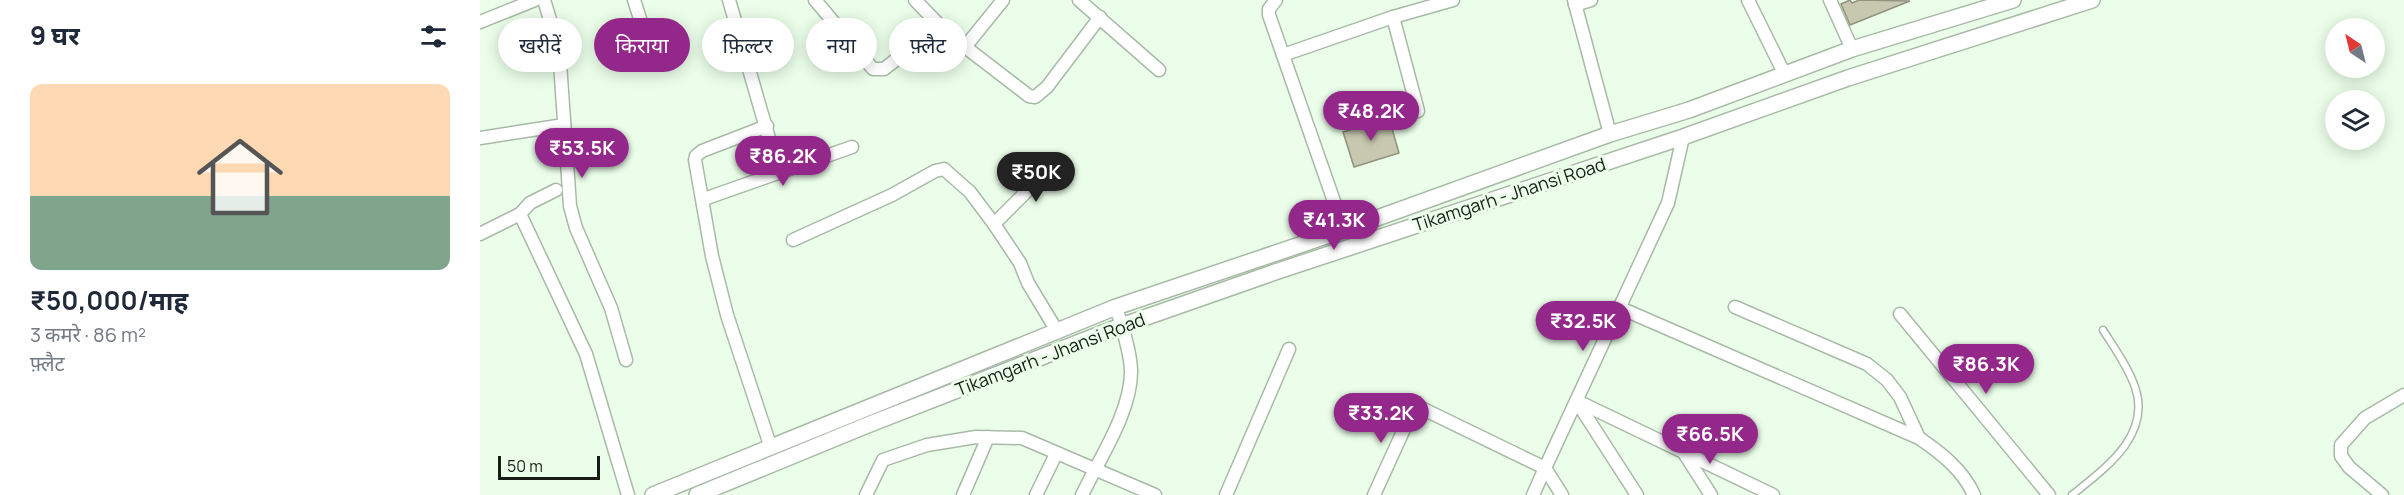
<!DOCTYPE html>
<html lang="hi">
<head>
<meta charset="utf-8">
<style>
  body { margin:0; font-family:Manrope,"Noto Sans Devanagari",sans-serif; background:#f6f6f7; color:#1f2937; height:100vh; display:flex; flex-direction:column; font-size:22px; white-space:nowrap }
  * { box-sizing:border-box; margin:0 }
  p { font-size:20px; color:#747a83 }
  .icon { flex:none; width:33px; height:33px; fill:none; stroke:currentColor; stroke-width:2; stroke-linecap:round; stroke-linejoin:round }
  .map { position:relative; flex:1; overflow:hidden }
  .side { display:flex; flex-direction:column; background:#fff; width:480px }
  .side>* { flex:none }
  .hud { position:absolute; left:18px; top:18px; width:570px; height:54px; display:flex; gap:12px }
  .needle { width:39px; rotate:325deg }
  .buttons { position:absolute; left:1845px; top:18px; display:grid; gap:12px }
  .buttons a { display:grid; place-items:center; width:60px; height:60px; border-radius:50%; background:#fff; box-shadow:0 3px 15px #0003; font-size:30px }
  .scale { position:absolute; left:18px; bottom:15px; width:102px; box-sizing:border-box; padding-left:6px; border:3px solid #171d16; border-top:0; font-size:16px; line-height:21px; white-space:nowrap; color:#171d16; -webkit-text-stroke:4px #eafee9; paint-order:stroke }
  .price { position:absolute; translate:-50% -51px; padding:0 14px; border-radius:21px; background:#94288a; color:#fff; font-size:20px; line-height:39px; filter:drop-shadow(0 2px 3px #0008) }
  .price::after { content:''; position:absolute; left:50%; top:36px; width:18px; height:14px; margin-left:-9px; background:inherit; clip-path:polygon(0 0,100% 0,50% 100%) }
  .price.current { background:#222; color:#fff }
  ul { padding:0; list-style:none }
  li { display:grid; align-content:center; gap:12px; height:318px; padding:0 30px }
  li+li { border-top:2px solid #e0e1e3 }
  li span { display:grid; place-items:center; height:186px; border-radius:12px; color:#555 }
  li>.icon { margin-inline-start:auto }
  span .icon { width:108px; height:108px; fill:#fffc; stroke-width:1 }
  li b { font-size:26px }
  h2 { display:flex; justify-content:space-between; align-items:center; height:72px; padding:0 30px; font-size:26px }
  .pill { padding:0 21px; border-radius:27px; background:#fff; box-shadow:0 3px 15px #0003; font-size:21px; line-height:54px }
  .pill.current { background:#94288a; color:#fff }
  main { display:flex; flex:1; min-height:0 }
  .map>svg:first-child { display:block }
  .building { fill:#c7c8af; stroke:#92937c; stroke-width:1.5 }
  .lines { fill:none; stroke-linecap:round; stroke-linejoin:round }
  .service-casing { stroke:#a8baa7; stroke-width:9 }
  .minor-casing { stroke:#a8baa7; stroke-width:15 }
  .tertiary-casing { stroke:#a8baa7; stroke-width:18 }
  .service { stroke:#fff; stroke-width:6 }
  .minor { stroke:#fff; stroke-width:12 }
  .tertiary { stroke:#fff; stroke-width:15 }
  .labels { text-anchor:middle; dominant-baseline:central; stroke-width:6; stroke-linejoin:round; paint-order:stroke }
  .street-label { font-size:18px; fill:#171d16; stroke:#eafee9 }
</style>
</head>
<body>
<main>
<section class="side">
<h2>9 घर<svg class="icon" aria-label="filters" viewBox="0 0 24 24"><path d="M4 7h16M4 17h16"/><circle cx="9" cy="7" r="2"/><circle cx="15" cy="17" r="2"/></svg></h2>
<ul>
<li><span style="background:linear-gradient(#ffd9b3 60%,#7fa58c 0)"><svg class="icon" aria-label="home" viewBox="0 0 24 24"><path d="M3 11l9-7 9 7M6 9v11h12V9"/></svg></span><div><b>₹50,000/माह</b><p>3 कमरे · 86 m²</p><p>फ़्लैट</p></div></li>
</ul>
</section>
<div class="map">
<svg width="1924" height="495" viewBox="0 0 1924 495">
  <rect width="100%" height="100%" fill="#eafee9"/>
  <g class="building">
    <polygon points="1370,0 1372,3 1379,0 1430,1 1370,25 1361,4"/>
    <polygon points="909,118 919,153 874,167 863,132"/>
  </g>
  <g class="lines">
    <g class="service-casing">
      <path id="service" d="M1592,495C1624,469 1672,436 1655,387C1648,367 1635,349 1623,330"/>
    </g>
    <g class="minor-casing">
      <g id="minor">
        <polyline points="64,0 79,49 90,206 96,228 131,308 146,360"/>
        <polyline points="154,0 164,31"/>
        <polyline points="249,0 299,173"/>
        <polyline points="335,0 393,69 404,69 459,26"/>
        <polyline points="435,0 467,33 549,96 555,97 567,87 620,17"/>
        <polyline points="599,0 679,70"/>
        <polyline points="796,0 789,9 789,15 864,230"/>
        <polyline points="1094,0 1130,134"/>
        <polyline points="1268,0 1305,75"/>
        <polyline points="1350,0 1372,49"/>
        <polyline points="1095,5 1111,0"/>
        <polyline points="913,17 938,111"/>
        <polyline points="0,22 55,0"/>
        <polyline points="485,47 523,0"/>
        <polyline points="803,55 913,17 973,0"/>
        <polyline points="287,126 222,151 216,156 215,160 232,256 247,315 291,448"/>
        <polyline points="0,138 84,125"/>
        <polyline points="76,190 50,203 40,214 106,354 148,495"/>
        <polyline points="224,199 372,147"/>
        <polyline points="514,224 577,161"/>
        <polyline points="0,234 40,214"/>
        <polyline points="313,240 412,195 455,171 464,169 490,192 514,224 540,263 548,283 577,331"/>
        <path d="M1138,307L1439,438C1461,453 1483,470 1494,495"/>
        <polyline points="1255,307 1387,364 1407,380 1420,397 1439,438"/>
        <polyline points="1420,314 1569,495"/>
        <polyline points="1097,401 1293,495"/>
        <polyline points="1097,402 1157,495"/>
        <polyline points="1204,453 1231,495"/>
        <polyline points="1065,468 1082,495"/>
        <polyline points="386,495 403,460 447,445 496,437 542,438 675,495"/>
        <polyline points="483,495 508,437"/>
        <polyline points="556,495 576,454"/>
        <path d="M602,495C619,459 652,411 651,370C650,349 642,327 636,307"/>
        <polyline points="746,495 809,349"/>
        <polyline points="894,495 935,405 1065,468 1188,203 1203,137"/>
        <polyline points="1053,495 1065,468"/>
        <polyline points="1902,495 1869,467 1861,456 1861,445 1885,418 1924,395"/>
      </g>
    </g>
    <g class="tertiary-casing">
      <g id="tertiary">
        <polyline points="173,495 636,307 864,230 1130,134 1209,110 1372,49 1533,0"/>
        <polyline points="217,495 385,426 641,326 798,271 1203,137 1368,78 1612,0"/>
      </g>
    </g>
    <use href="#service" class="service"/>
    <use href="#minor" class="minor"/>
    <use href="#tertiary" class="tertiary"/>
  </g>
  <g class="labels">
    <g class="street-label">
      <text transform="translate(1029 194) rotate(-18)">Tikamgarh - Jhansi Road</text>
      <text transform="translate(570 354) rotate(-21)">Tikamgarh - Jhansi Road</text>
    </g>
  </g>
</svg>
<div class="buttons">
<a><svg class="needle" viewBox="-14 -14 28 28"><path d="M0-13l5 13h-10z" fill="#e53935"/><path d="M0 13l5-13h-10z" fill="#747a83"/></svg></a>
<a><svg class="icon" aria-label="layers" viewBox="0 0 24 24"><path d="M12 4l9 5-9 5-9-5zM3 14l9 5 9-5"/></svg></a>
</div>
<div class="scale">50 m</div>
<b class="price" style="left:891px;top:142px">₹48.2K</b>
<b class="price" style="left:102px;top:179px">₹53.5K</b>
<b class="price" style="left:303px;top:187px">₹86.2K</b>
<b class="price current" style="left:556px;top:203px">₹50K</b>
<b class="price" style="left:854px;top:251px">₹41.3K</b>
<b class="price" style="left:1103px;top:352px">₹32.5K</b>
<b class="price" style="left:1506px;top:395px">₹86.3K</b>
<b class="price" style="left:901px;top:444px">₹33.2K</b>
<b class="price" style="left:1230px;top:465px">₹66.5K</b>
<div class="hud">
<a class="pill">खरीदें</a>
<a class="pill current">किराया</a>
<a class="pill">फ़िल्टर</a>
<a class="pill">नया</a>
<a class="pill">फ़्लैट</a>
</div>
</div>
</main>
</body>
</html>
